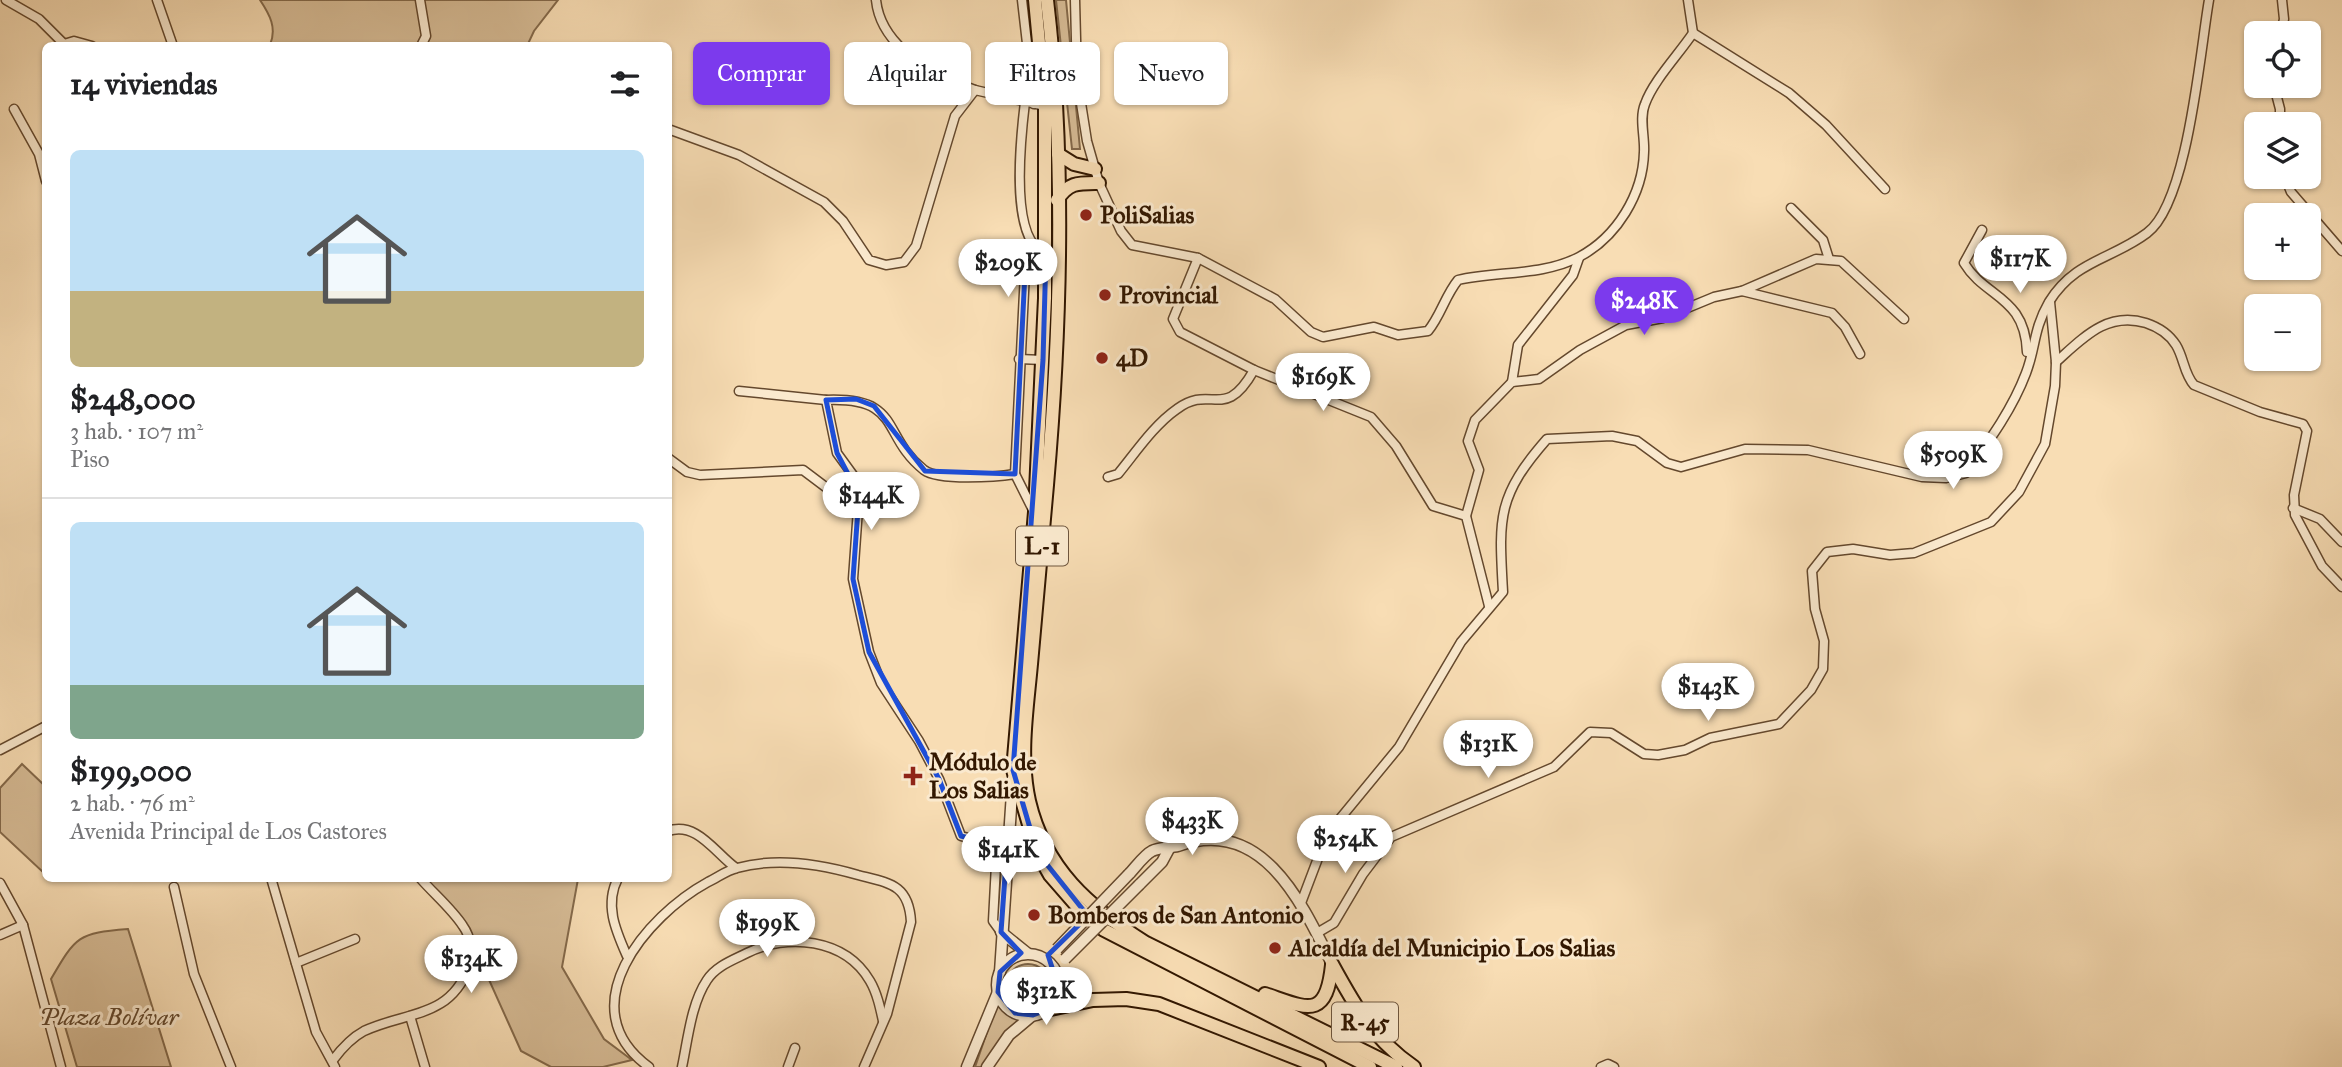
<!DOCTYPE html>
<html lang="es">
<head>
<meta charset="utf-8">
<style>
  body { margin:0; font-family:"IM FELL Great Primer",serif; background:#f2f2f2; color:#202124; height:100vh; display:flex; flex-direction:column; font-size:26px; white-space:nowrap }
  * { box-sizing:border-box; margin:0 }
  p { font-size:23px; color:#757577 }
  .icon { flex:none; width:38px; height:38px; fill:none; stroke:currentColor; stroke-width:2; stroke-linecap:round; stroke-linejoin:round }
  .map { position:relative; flex:1; overflow:hidden }
  .details { position:absolute; left:42px; top:42px; width:630px; height:840px; display:flex; flex-direction:column; background:#fff; border-radius:10px; box-shadow:0 2px 5px #0004 }
  .details>* { flex:none }
  .hud { position:absolute; left:693px; top:42px; width:665px; height:63px; display:flex; gap:14px }
  .buttons { position:absolute; left:2244px; top:21px; display:grid; gap:14px }
  .buttons a { display:grid; place-items:center; width:77px; height:77px; border-radius:10px; background:#fff; box-shadow:0 2px 5px #0004; font-size:35px }
  .price { position:absolute; translate:-50% -60px; padding:0 16px; border-radius:24px; background:#fff; color:#222; font-size:23px; line-height:46px; filter:drop-shadow(0 2px 4px #0008) }
  .price::after { content:''; position:absolute; left:50%; top:42px; width:21px; height:16px; margin-left:-10px; background:inherit; clip-path:polygon(0 0,100% 0,50% 100%) }
  .price.active { background:#7c3aed; color:#fff }
  ul { padding:0; list-style:none }
  li { display:grid; align-content:center; gap:14px; height:371px; padding:0 28px }
  li+li { border-top:2px solid #e0e0e0 }
  li span { display:grid; place-items:center; height:217px; border-radius:10px; color:#555 }
  li>.icon { margin-inline-start:auto }
  span .icon { width:126px; height:126px; fill:#fffc; stroke-width:1 }
  li b { font-size:30px }
  h2 { display:flex; justify-content:space-between; align-items:center; height:84px; padding:0 28px; font-size:30px }
  .chip { padding:0 24px; border-radius:10px; background:#fff; box-shadow:0 2px 5px #0004; font-size:24px; line-height:63px }
  .chip.active { background:#7c3aed; color:#fff }
  .map>svg:first-child { display:block }
  .green { fill:#d6bb95; stroke:#84694a; stroke-width:2 }
  .lines { fill:none; stroke-linecap:round; stroke-linejoin:round }
  .minor-casing { stroke:#64482d; stroke-width:11 }
  .tertiary-casing { stroke:#64482d; stroke-width:13 }
  .primary-casing { stroke:#321700; stroke-width:16 }
  .minor { stroke:#fae9ce; stroke-width:8 }
  .tertiary { stroke:#fae9ce; stroke-width:10 }
  .primary { stroke:#f8ddb4; stroke-width:12 }
  .tertiary-bridge-casing { stroke:#64482d; stroke-width:13; stroke-linecap:butt }
  .tertiary-bridge { stroke:#fae9ce; stroke-width:10 }
  .marked { fill:none; stroke:#1d4ed8; stroke-width:5; stroke-linejoin:round }
  .poi-dot { fill:#8f2418; stroke:#fae9ce; stroke-width:2.5 }
  .labels { text-anchor:middle; dominant-baseline:central; stroke-width:6; stroke-linejoin:round; paint-order:stroke }
  .shield { fill:#fae9ce; stroke:#6e563e; stroke-width:2 }
  .shield-label { font-size:23px; font-weight:bold; fill:#321700 }
  .poi-label { font-size:24px; font-weight:bold; fill:#321700; stroke:#fae9ce; text-anchor:start }
  .park-label { font-size:24px; font-style:italic; fill:#63482d; stroke:#fae9ce }
</style>
</head>
<body>
<div class="map">
<svg width="2342" height="1067" viewBox="0 0 2342 1067">
  <rect width="100%" height="100%" fill="#f8ddb4"/>
  <filter id="stains"><feTurbulence type="fractalNoise" baseFrequency=".00286" numOctaves="4"/><feColorMatrix values="0 0 0 0 .2 0 0 0 0 .09 0 0 0 0 .02 0 0 0 .5 -.17"/></filter>
  <radialGradient id="worn" r=".72"><stop offset=".6" stop-color="#630" stop-opacity="0"/><stop offset="1" stop-color="#630" stop-opacity=".3"/></radialGradient>
  <g class="green">
    <path d="M260,0H558L534,31L527,46L270,45C277,28 270,15 260,0Z"/>
    <polygon points="1056,0 1066,0 1080,149 1072,149"/>
    <polygon points="22,764 45,786 45,874 0,832 0,788"/>
    <polygon points="427,879 578,879 562,967 604,1039 632,1060 603,1067 551,1067 521,1051 477,953"/>
    <path d="M128,929L171,1067H77L51,979C76,936 78,933 128,929Z"/>
    <circle cx="1028" cy="985" r="21"/>
    <polygon points="997,1003 1011,1017 1020,1020 982,1067 975,1067"/>
  </g>
  <g class="lines">
    <g class="minor-casing">
      <g id="minor">
        <polyline points="6,0 39,19 64,44 74,41 92,46"/>
        <polyline points="157,0 173,46"/>
        <polyline points="420,0 426,36 421,46"/>
        <path d="M876,0C881,48 934,75 975,90"/>
        <polyline points="1022,0 1034,104"/>
        <path d="M1075,0L1077,78L1087,141L1099,183L1121,231L1132,245L1198,258L1275,299L1311,332L1323,337L1374,327L1398,335L1428,331C1441,315 1445,296 1458,280C1497,271 1543,276 1579,257C1617,237 1643,194 1644,152C1645,137 1639,118 1645,104C1653,81 1679,54 1693,33L1688,0"/>
        <polyline points="1693,33 1789,93 1826,125 1885,189"/>
        <polyline points="2281,33 2284,19 2282,0"/>
        <polyline points="2274,86 2280,109 2280,124"/>
        <path d="M1025,102C1021,135 1010,230 1040,251"/>
        <polyline points="14,109 39,154 46,181"/>
        <polyline points="668,129 739,155 824,202 843,221 869,260 886,265 904,262 916,246 955,116 975,90 1045,106"/>
        <polyline points="2285,177 2291,192 2342,251"/>
        <polyline points="1791,208 1823,240 1829,259"/>
        <path d="M1982,230L1964,263C1985,298 2025,296 2027,352"/>
        <polyline points="1198,258 1173,319 1180,332 1254,370 1371,417 1396,446 1433,506 1466,516 1489,606"/>
        <polyline points="1742,291 1832,313 1845,327 1860,354"/>
        <polyline points="1019,359 1043,360"/>
        <path d="M2056,362C2083,338 2107,311 2146,323C2158,327 2169,334 2176,345C2184,358 2184,374 2194,385L2260,412L2303,424L2307,431L2294,495L2295,515L2322,566L2342,587"/>
        <polyline points="1512,382 1518,345 1573,275 1579,258"/>
        <polyline points="739,391 826,400"/>
        <polyline points="668,458 687,472 700,475 803,470 860,513"/>
        <polyline points="1015,474 1025,272 1036,249"/>
        <path d="M1108,477L1118,474C1136,452 1154,425 1177,409C1212,383 1224,423 1254,370"/>
        <polyline points="2293,508 2320,519 2342,542"/>
        <polyline points="1466,516 1479,470 1468,441 1475,420 1512,382 1539,379 1580,350 1626,325 1663,318 1714,297 1742,291 1816,259 1841,261 1904,319"/>
        <polyline points="0,750 46,726"/>
        <path d="M668,831C697,821 715,853 736,868"/>
        <path d="M1008,845L997,846L961,836L939,779L919,741L881,683L869,652L853,579L859,495L853,475L837,453L826,400C903,397 880,435 924,470C939,481 996,477 1015,474L1034,512"/>
        <polyline points="997,846 993,921 1001,932"/>
        <polyline points="271,878 316,1032 335,1067"/>
        <path d="M618,878C604,905 616,931 627,956"/>
        <polyline points="0,883 23,925 61,1067"/>
        <polyline points="174,887 194,974 231,1067"/>
        <path d="M1301,903L1323,845L1334,826L1399,747L1461,642L1503,592C1499,519 1496,497 1547,439L1612,436L1637,441L1667,463L1681,467L1745,449L1808,450L1922,477L1946,478L1966,473C1989,441 2012,410 2026,373C2036,347 2033,330 2049,302C2075,260 2111,260 2147,233C2188,203 2200,51 2209,0"/>
        <polyline points="1317,933 1334,923 1363,874 1391,837 1554,767 1590,732 1611,733 1644,754 1658,755 1685,750 1710,738 1779,724 1811,690 1823,669 1824,641 1815,609 1812,571 1827,552 1853,549 1890,555 1914,553 1991,522 2019,492 2045,444 2055,386 2056,362 2050,302"/>
        <polyline points="0,935 23,925"/>
        <polyline points="296,963 355,939"/>
        <polyline points="410,1016 425,1067"/>
        <path d="M333,1060C342,1048 351,1038 364,1031C407,1011 449,1019 469,967C473,954 471,937 463,926C452,909 434,894 420,878"/>
        <path d="M649,1067C568,1008 646,916 708,882C717,878 727,870 737,868C776,857 820,864 858,875C889,883 909,884 911,922L887,1014L864,1067"/>
        <path d="M682,1067C688,1039 691,1004 707,980C716,966 733,960 747,953C787,933 845,938 870,981C877,993 880,1007 883,1021"/>
        <polyline points="788,1067 795,1048"/>
        <polyline points="1601,1067 1608,1064 1614,1067"/>
      </g>
    </g>
    <g class="tertiary-casing">
      <g id="tertiary">
        <path d="M1129,874C1135,868 1144,855 1152,851C1159,847 1170,848 1178,846C1262,815 1302,903 1332,964"/>
        <polyline points="1139,885 1162,862 1169,849"/>
        <polyline points="1001,932 1027,953"/>
        <circle cx="1028" cy="985" r="31"/>
        <polyline points="1000,972 1013,778"/>
        <polyline points="967,1067 998,992"/>
        <polyline points="987,1067 1009,1035 1033,1015"/>
      </g>
    </g>
    <g class="primary-casing">
      <g id="primary">
        <polyline points="1035,0 1045,106 1045,298 1035,512 1013,770 1037,852 1050,875 1077,906 1104,930 1370,1067"/>
        <path d="M1047,0C1066,160 1061,325 1047,485C1042,545 1036,604 1031,664C1027,709 1019,756 1029,801C1045,869 1089,907 1146,943L1396,1067"/>
        <polyline points="1058,154 1074,164 1095,169"/>
        <path d="M1057,200C1069,182 1078,183 1099,183"/>
        <path d="M1332,964C1355,1006 1373,1039 1414,1067"/>
        <path d="M1265,994C1307,1008 1326,1021 1332,965"/>
        <polyline points="1046,1010 1093,1000 1126,999 1159,1004 1319,1067"/>
      </g>
    </g>
    <use href="#minor" class="minor"/>
    <use href="#tertiary" class="tertiary"/>
    <use href="#primary" class="primary"/>
    <g class="tertiary-bridge-casing">
      <g id="tertiary-bridge">
        <polyline points="1057,949 1129,874"/>
        <polyline points="1065,959 1139,885"/>
      </g>
    </g>
    <use href="#tertiary-bridge" class="tertiary-bridge"/>
  </g>
  <path class="marked" d="M1036,249L1046,254L1043,360L1013,770L1037,852L1088,916L1048,955L1059,989L1046,1010L1033,1015L1015,1013L998,992L1000,972L1021,953L1001,932L1007,848L961,836L939,779L869,652L853,579L859,495L837,453L826,400L856,399L874,406L925,471L1015,474L1025,272Z"/>
  <g class="poi-dot">
    <circle cx="1086" cy="215" r="7"/>
    <circle cx="1105" cy="295" r="7"/>
    <circle cx="1102" cy="358" r="7"/>
    <path d="M909.5 765.5h7v7h7v7h-7v7h-7v-7h-7v-7h7z"/>
    <circle cx="1034" cy="915" r="7"/>
    <circle cx="1275" cy="948" r="7"/>
  </g>
  <g class="labels">
    <g class="shield">
      <rect x="1016" y="526.5" width="52" height="39" rx="5"/>
      <rect x="1332" y="1002.5" width="66" height="39" rx="5"/>
    </g>
    <g class="shield-label">
      <text x="1042" y="546">L-1</text>
      <text x="1365" y="1022">R-45</text>
    </g>
    <g class="poi-label">
      <text x="1100" y="215">PoliSalias</text>
      <text x="1119" y="295">Provincial</text>
      <text x="1116" y="358">4D</text>
      <text x="929" y="762">Módulo de<tspan x="929" dy="28">Los Salias</tspan></text>
      <text x="1048" y="915">Bomberos de San Antonio</text>
      <text x="1289" y="948">Alcaldía del Municipio Los Salias</text>
    </g>
    <g class="park-label">
      <text x="109" y="1017">Plaza Bolívar</text>
    </g>
  </g>
  <rect width="100%" height="100%" filter="url(#stains)"/>
  <rect width="100%" height="100%" fill="url(#worn)"/>
</svg>
<div class="buttons">
<a><svg class="icon" aria-label="locate" viewBox="0 0 24 24"><circle cx="12" cy="12" r="6"/><path d="M12 2v4M12 18v4M2 12h4M18 12h4"/></svg></a>
<a><svg class="icon" aria-label="layers" viewBox="0 0 24 24"><path d="M12 4l9 5-9 5-9-5zM3 14l9 5 9-5"/></svg></a>
<a>+</a>
<a>−</a>
</div>
<b class="price" style="left:2020px;top:295px">$117K</b>
<b class="price" style="left:1008px;top:299px">$209K</b>
<b class="price active" style="left:1644px;top:337px">$248K</b>
<b class="price" style="left:1323px;top:413px">$169K</b>
<b class="price" style="left:1953px;top:491px">$509K</b>
<b class="price" style="left:871px;top:532px">$144K</b>
<b class="price" style="left:1708px;top:723px">$143K</b>
<b class="price" style="left:1488px;top:780px">$131K</b>
<b class="price" style="left:1192px;top:857px">$433K</b>
<b class="price" style="left:1345px;top:875px">$254K</b>
<b class="price" style="left:1008px;top:886px">$141K</b>
<b class="price" style="left:767px;top:959px">$199K</b>
<b class="price" style="left:471px;top:995px">$134K</b>
<b class="price" style="left:1046px;top:1027px">$312K</b>
<div class="hud">
<a class="chip active">Comprar</a>
<a class="chip">Alquilar</a>
<a class="chip">Filtros</a>
<a class="chip">Nuevo</a>
</div>
<section class="details">
<h2>14 viviendas<svg class="icon" aria-label="filters" viewBox="0 0 24 24"><path d="M4 7h16M4 17h16"/><circle cx="9" cy="7" r="2"/><circle cx="15" cy="17" r="2"/></svg></h2>
<ul>
<li><span style="background:linear-gradient(#bfe0f5 65%,#c2b280 0)"><svg class="icon" aria-label="home" viewBox="0 0 24 24"><path d="M3 11l9-7 9 7M6 9v11h12V9"/></svg></span><div><b>$248,000</b><p>3 hab. · 107 m²</p><p>Piso</p></div></li>
<li><span style="background:linear-gradient(#bfe0f5 75%,#7fa58c 0)"><svg class="icon" aria-label="home" viewBox="0 0 24 24"><path d="M3 11l9-7 9 7M6 9v11h12V9"/></svg></span><div><b>$199,000</b><p>2 hab. · 76 m²</p><p>Avenida Principal de Los Castores</p></div></li>
</ul>
</section>
</div>
</body>
</html>
